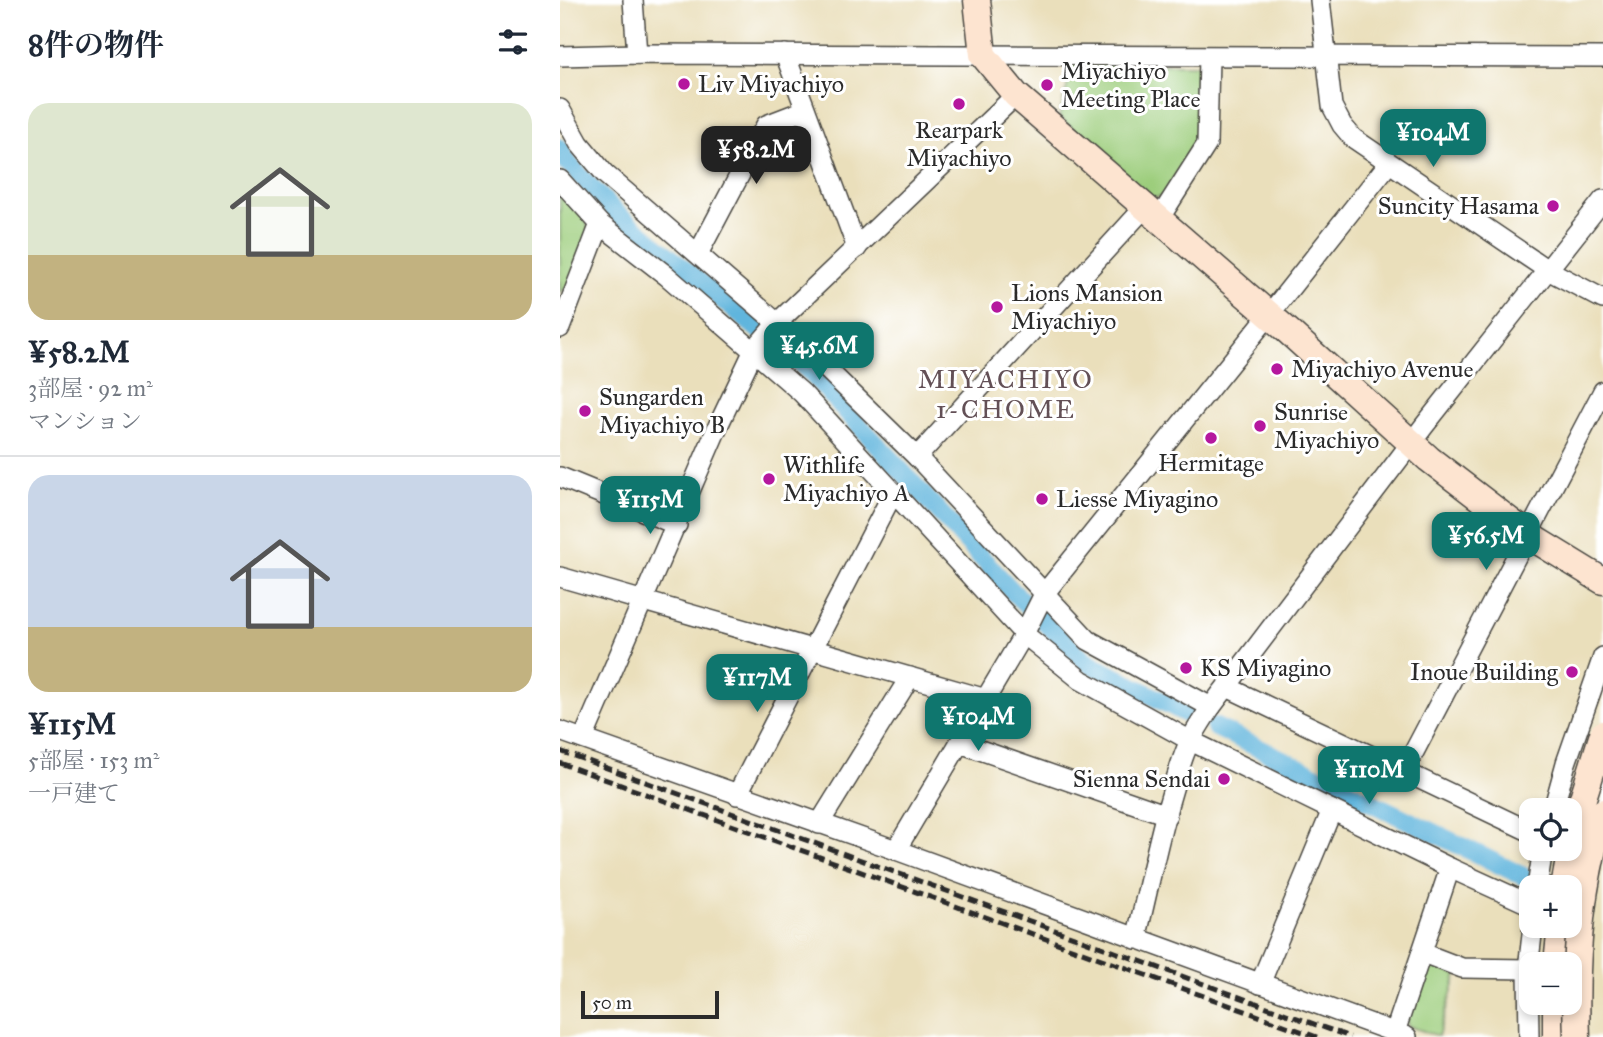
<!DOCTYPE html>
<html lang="ja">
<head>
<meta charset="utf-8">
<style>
  body { margin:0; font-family:"IM FELL Great Primer","Noto Serif JP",serif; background:#f2f2f3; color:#1f2937; height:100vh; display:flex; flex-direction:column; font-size:26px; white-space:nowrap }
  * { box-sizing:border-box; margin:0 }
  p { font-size:23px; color:#747a83 }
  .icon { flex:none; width:38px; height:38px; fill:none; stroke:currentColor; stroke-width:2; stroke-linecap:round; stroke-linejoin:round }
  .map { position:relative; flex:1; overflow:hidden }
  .sheet { display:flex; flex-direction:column; background:#fff; width:560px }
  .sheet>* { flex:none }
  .tools { position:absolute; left:959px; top:798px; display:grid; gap:14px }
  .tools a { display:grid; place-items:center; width:63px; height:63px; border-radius:14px; background:#fff; box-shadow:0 4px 10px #0003; font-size:35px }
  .scale { position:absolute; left:21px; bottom:18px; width:138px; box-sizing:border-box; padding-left:7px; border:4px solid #2b2b2b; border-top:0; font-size:19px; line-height:24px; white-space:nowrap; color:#2b2b2b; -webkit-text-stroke:5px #fff; paint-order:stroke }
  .price { position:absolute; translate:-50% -60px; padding:0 16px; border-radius:14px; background:#0f766e; color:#fff; font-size:23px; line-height:46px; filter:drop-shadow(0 2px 4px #0008) }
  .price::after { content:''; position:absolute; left:50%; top:42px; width:21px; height:16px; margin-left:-10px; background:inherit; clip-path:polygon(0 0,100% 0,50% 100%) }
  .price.selected { background:#222; color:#fff }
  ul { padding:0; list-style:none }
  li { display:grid; align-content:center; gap:14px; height:371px; padding:0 28px }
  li+li { border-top:2px solid #e0e1e3 }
  li span { display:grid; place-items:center; height:217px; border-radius:21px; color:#555 }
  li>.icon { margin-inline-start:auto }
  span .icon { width:126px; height:126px; fill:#fffc; stroke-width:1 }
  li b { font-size:30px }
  h2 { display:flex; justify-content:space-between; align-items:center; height:84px; padding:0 28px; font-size:30px }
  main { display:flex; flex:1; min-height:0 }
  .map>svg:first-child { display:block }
  .green { fill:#9ccd7c; stroke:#647c54; stroke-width:2 }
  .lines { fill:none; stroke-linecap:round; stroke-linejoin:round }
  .canal { stroke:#61b5dd; stroke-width:19 }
  .street-casing { stroke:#484641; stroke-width:22 }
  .secondary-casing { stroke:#484641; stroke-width:29 }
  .street { stroke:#fff; stroke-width:19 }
  .secondary { stroke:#fde4d0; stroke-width:26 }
  .rail { stroke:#2b2b2b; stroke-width:5; stroke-dasharray:10 5; stroke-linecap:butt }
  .secondary-bridge-casing { stroke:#484641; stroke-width:29; stroke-linecap:butt }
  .secondary-bridge { stroke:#fde4d0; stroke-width:26 }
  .poi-dot { fill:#b5179e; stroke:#fff; stroke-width:2.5 }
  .labels { text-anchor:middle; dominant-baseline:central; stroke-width:6; stroke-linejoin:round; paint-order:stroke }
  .poi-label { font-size:24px; fill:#2b2b2b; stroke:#fff; text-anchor:start }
  .neighbourhood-label { font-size:26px; letter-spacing:2px; fill:#635056; stroke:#fff }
</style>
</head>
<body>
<main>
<section class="sheet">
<h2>8件の物件<svg class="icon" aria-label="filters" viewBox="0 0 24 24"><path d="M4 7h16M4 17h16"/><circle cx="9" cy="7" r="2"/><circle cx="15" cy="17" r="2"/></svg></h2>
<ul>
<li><span style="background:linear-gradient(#dfe7d0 70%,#c2b280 0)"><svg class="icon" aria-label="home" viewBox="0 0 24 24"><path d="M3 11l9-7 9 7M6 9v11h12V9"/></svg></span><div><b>¥58.2M</b><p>3部屋 · 92 m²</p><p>マンション</p></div></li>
<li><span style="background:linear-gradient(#c9d6e8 70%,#c2b280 0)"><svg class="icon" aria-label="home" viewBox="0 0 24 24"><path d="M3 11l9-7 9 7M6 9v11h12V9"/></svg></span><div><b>¥115M</b><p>5部屋 · 153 m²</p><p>一戸建て</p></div></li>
</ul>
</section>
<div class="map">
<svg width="1043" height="1037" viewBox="0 0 1043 1037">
  <rect width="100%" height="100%" fill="#fff"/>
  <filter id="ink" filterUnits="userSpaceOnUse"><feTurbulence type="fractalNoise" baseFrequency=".0143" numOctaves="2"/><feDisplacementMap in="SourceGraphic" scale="14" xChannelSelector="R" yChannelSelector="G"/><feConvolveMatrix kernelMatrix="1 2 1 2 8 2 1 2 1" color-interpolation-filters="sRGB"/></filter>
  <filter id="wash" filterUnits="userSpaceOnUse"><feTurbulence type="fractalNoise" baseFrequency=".00686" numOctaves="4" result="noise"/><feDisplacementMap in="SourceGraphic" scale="28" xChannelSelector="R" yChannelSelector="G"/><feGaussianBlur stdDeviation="1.57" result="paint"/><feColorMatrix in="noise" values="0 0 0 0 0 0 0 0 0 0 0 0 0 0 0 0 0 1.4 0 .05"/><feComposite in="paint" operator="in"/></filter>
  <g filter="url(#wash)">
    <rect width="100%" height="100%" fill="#eadfbb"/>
    <g class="green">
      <polygon points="513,64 637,65 643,74 640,145 606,196 590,198 499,117"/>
      <polygon points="0,192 26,219 30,236 11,287 0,292"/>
      <polygon points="871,964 897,975 878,1036 848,1026 846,1018 864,967"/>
    </g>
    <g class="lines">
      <g class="canal">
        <polyline points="0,148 8,163 56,213 249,371 453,592 526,662 635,718"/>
        <polyline points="655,727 967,878"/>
      </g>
    </g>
  </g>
  <g filter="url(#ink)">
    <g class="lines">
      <g class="street-casing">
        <g id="street">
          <polyline points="73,0 77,54"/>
          <polyline points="760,0 772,106 782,125 793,138 986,269 1043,299"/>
          <polyline points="225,54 297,248"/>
          <polyline points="0,56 77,54 1043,57"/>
          <polyline points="0,109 19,143 45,174 238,341 357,457 528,640 651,707"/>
          <polyline points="0,180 40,224 107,276 242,393 464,634 521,680 631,741 890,868 971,905"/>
          <polyline points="599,219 647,144 649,57"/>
          <polyline points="139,252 206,125 245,110"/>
          <polyline points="0,328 40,224"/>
          <polyline points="357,457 585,207"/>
          <polyline points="0,477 117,525"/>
          <polyline points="0,577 426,699"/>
          <polyline points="667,687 971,832"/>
          <polyline points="0,731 336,850 847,1037"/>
          <polyline points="23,739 158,426 194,350 218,322 456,95"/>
          <polyline points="400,743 607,815"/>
          <polyline points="844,771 1043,391"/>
          <polyline points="177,795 333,493"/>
          <polyline points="993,810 1006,763 1043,657"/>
          <polyline points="259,824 350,677"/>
          <polyline points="336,850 464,634 484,594 709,315 829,163"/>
          <polyline points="977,887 983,849"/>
          <path d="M576,939C591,878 603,813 624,755C630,738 641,722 651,707L864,426L1043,200"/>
          <polyline points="863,953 902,968 968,969"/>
          <polyline points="700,984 772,810"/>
          <polyline points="835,1032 890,868"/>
          <polyline points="969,1037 968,969 973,926"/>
        </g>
      </g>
      <g class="secondary-casing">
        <g id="secondary">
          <polyline points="417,0 423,55 456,95 729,332 869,459 968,535 1043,581"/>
          <polyline points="997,964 1001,926"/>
          <polyline points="996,1003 996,1037"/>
        </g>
      </g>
      <use href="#street" class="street"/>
      <use href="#secondary" class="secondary"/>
      <g class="rail">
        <polyline points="0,751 790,1037"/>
        <polyline points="0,763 757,1037"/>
      </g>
      <g class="secondary-bridge-casing">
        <g id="secondary-bridge">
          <polyline points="1004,887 1017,817 1043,734"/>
          <path d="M1017,1037C1014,962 1021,883 1043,812"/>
        </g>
      </g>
      <use href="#secondary-bridge" class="secondary-bridge"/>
    </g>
  </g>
  <g class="poi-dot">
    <circle cx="124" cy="84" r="7"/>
    <circle cx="487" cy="85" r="7"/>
    <circle cx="399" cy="104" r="7"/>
    <circle cx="993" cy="206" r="7"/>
    <circle cx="437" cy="307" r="7"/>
    <circle cx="717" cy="369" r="7"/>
    <circle cx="25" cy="411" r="7"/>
    <circle cx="700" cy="426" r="7"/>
    <circle cx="651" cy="438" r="7"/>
    <circle cx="209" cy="479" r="7"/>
    <circle cx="482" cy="499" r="7"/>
    <circle cx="626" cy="668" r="7"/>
    <circle cx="1012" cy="672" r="7"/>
    <circle cx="664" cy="779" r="7"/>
  </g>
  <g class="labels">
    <g class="poi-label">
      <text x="501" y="71">Miyachiyo<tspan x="501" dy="28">Meeting Place</tspan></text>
      <text x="138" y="84">Liv Miyachiyo</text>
      <text x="399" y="130" text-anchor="middle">Rearpark<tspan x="399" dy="28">Miyachiyo</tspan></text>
      <text x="979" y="206" text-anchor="end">Suncity Hasama</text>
      <text x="451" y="293">Lions Mansion<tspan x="451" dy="28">Miyachiyo</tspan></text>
      <text x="731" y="369">Miyachiyo Avenue</text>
      <text x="39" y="397">Sungarden<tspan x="39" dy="28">Miyachiyo B</tspan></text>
      <text x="714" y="412">Sunrise<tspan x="714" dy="28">Miyachiyo</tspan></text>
      <text x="651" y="463" text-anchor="middle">Hermitage</text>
      <text x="223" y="465">Withlife<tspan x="223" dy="28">Miyachiyo A</tspan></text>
      <text x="496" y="499">Liesse Miyagino</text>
      <text x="640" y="668">KS Miyagino</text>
      <text x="998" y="672" text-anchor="end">Inoue Building</text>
      <text x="650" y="779" text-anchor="end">Sienna Sendai</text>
    </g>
    <g class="neighbourhood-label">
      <text x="446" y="379">MIYACHIYO<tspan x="446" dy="30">1-CHOME</tspan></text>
    </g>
  </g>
</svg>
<div class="tools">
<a><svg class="icon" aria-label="locate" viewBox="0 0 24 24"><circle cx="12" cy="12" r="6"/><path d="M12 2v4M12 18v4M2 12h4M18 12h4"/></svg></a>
<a>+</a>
<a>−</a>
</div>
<div class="scale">50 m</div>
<b class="price" style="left:873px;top:169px">¥104M</b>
<b class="price selected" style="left:196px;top:186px">¥58.2M</b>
<b class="price" style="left:259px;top:382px">¥45.6M</b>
<b class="price" style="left:90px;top:536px">¥115M</b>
<b class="price" style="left:926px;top:572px">¥56.5M</b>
<b class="price" style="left:197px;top:714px">¥117M</b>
<b class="price" style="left:418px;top:753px">¥104M</b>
<b class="price" style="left:809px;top:806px">¥110M</b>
</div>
</main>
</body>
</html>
